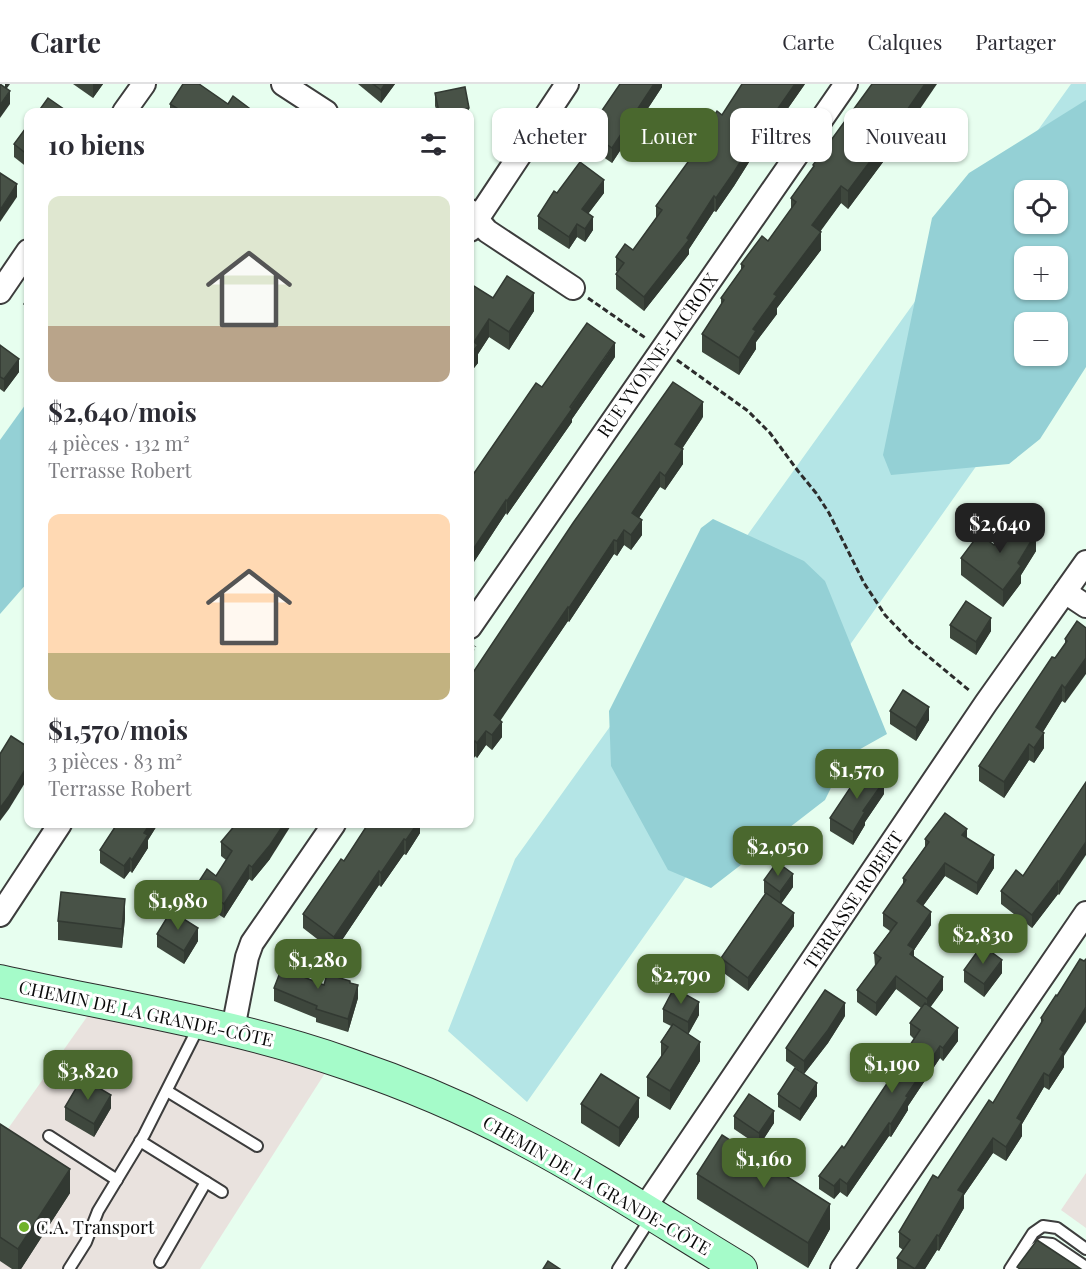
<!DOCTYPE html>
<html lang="fr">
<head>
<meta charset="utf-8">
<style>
  body { margin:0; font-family:"Playfair Display",serif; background:#f2f2f3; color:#2b2b33; height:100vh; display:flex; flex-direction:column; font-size:22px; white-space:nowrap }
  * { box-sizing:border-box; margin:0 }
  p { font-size:20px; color:#7c7c81 }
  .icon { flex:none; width:33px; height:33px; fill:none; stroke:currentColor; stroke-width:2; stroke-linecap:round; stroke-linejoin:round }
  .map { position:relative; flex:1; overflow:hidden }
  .drawer { position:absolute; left:24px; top:24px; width:450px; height:720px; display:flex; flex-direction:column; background:#fff; border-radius:12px; box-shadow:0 2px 4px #0004 }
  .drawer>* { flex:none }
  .hud { position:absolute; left:492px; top:24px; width:504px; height:54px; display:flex; gap:12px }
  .controls { position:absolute; left:1014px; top:96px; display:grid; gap:12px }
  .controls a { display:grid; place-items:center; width:54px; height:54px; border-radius:12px; background:#fff; box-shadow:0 2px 4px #0004; font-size:30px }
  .price { position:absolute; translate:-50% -51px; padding:0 14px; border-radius:12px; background:#4a682e; color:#fff; font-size:20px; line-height:39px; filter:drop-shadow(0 2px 3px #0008) }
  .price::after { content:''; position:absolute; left:50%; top:36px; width:18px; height:14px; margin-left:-9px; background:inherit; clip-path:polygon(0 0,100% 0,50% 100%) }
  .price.active { background:#222; color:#fff }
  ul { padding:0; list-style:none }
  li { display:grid; align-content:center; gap:12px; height:318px; padding:0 24px }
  li span { display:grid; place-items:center; height:186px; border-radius:12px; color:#555 }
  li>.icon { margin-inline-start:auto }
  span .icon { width:108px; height:108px; fill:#fffc; stroke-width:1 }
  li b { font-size:26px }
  h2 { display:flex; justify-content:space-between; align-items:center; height:72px; padding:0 24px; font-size:26px }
  .tag { padding:0 21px; border-radius:12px; background:#fff; box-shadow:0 2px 4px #0004; font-size:21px; line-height:54px }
  .tag.active { background:#4a682e; color:#fff }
  header { display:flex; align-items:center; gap:36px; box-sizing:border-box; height:84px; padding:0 30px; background:#fff; border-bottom:2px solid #e1e1e2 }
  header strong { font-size:28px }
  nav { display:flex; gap:33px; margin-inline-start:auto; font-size:21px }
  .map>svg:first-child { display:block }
  .industrial { fill:#e9e2de }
  .green { fill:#b4e5e6; fill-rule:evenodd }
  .forest { fill:#94d0d5; fill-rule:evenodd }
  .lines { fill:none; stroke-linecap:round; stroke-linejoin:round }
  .lane-casing { stroke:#3d3d3d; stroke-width:14 }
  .street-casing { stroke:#3d3d3d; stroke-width:26 }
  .secondary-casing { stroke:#2c2c2c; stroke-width:34 }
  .path { stroke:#2c2c2c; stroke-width:3; stroke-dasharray:6 3; stroke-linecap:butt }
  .lane { stroke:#fff; stroke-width:10 }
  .street { stroke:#fff; stroke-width:22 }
  .secondary { stroke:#a5fbc9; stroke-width:32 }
  .wall { fill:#3e473d }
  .shaded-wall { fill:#323932 }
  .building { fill:#485247; stroke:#323932; stroke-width:1.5 }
  .poi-dot { fill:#70b229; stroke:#fff; stroke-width:2 }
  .labels { text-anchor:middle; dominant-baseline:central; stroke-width:6; stroke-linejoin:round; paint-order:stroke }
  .street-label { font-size:18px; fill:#0a0a0a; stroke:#fff }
  .poi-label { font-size:18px; fill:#0a0a0a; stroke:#fff; text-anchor:start }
</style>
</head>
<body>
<header>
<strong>Carte</strong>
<nav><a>Carte</a><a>Calques</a><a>Partager</a></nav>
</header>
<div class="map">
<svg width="1086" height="1185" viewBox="0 0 1086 1185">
  <rect width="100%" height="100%" fill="#e7feef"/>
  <g class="industrial">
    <polygon points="89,930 327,986 200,1185 0,1185 0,1056"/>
    <polygon points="1086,1089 1086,1144 1061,1126"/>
  </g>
  <path class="green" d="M1071,0H1086V226L1058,238H1024V272H1054L527,1018L448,947L515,775ZM1024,106H1058V140H1024ZM1024,172H1058V206H1024Z"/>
  <g class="forest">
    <path d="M1086,16V283L1040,355L1009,380L891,391L883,371L932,134L969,89ZM1024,106H1058V140H1024ZM1024,172H1058V206H1024ZM1024,238H1058V272H1024Z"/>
    <polygon points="28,317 28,498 0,530 0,356"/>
    <polygon points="713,435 804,477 825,497 887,650 846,673 825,716 711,804 668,786 611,682 609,627 701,444"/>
  </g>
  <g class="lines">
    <g class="lane-casing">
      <g id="lane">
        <polyline points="167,1007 257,1062"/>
        <polyline points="49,1052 117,1096"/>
        <polyline points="140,1057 222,1108"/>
        <polyline points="160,1178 206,1098"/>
        <polyline points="69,1185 86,1158 98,1127 144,1051 195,950 197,941"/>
        <polyline points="618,1185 652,1132"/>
        <polyline points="1010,1185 1033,1149 1043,1142 1057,1144 1086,1165"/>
        <polyline points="1021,1185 1035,1164 1042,1159 1052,1160 1086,1183"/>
      </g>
    </g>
    <g class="street-casing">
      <g id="street">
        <polyline points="283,0 326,28"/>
        <polyline points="124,28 144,0"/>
        <polyline points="470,127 487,147 573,204"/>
        <polyline points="470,146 567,0"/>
        <polyline points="0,208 28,167"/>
        <polyline points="1065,508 1086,522"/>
        <polyline points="470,543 846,0"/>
        <polyline points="0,831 60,740"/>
        <polyline points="233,945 247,873 252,859 334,740"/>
        <polyline points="643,1126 986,619 1086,478"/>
        <polyline points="842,1185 1086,829"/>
      </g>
    </g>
    <g class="secondary-casing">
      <path id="secondary" d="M0,897C117,923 235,940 348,980C407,1000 464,1024 519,1053C595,1093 668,1141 741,1185"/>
    </g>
    <g class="path">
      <polyline points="588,214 647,255"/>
      <polyline points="677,276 748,327 770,349 798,387 816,409 829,429 864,499 885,531 911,558 970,607"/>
      <polyline points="470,570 475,562"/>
    </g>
    <use href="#lane" class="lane"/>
    <use href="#street" class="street"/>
    <use href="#secondary" class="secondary"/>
  </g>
  <g class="wall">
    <polygon points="73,0 103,0 93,14"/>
    <polygon points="358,0 395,0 381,19"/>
    <polygon points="662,0 662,3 612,79 590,64 590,44"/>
    <polygon points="805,0 763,60 761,59 734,102 716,128 714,127 689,165 689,170 644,227 616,205 616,190 617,188 616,187 616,173 633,166 656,134 656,122 700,62 700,54 722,31"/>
    <polygon points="435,9 469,24 469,28 437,28 435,22"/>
    <polygon points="170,20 228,20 253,28 170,28"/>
    <polygon points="28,41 28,84 14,73 14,60"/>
    <polygon points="892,66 848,125 841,119 820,147 821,166 777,224 777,230 756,258 756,265 739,291 702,268 702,250 721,221 721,214 741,186 741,180 768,157 791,125 791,114 813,84 813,81"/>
    <polygon points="557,109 604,109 588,130 593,146 585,158 577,153 569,165 538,145 538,132"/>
    <polygon points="28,213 28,236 24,233 24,220"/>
    <polygon points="493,214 534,227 509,266 489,253 478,270 478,279 470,289"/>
    <polygon points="0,261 19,288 4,308 0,305"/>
    <polygon points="615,273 572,335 572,338 507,431 506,429 470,484 470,395 542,303"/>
    <polygon points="703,333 682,365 683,380 665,406 660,403 639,434 642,451 631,466 624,461 617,472 614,470 569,538 568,537 500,636 502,653 492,666 486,661 477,674 475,672 470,681 470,593"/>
    <polygon points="994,461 1036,467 1021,491 1021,499 1003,523 961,491 961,474"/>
    <polygon points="1077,537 1065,619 1062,617 1043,648 1044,664 1034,679 1029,676 1004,714 979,697 979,682 1065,561 1065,555"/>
    <polygon points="950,541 991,547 976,571 950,554"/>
    <polygon points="890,627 929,636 916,657 890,640"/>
    <polygon points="1086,698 1059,811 1058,810 1032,844 1001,820 1001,807 1023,792"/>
    <polygon points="884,710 865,738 865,741 853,761 830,747 830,734"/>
    <polygon points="117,740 158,740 148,756 148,764 132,789 130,787 124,795 100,779 100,766"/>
    <polygon points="368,740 422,740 420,742 420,749 406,771 404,770 381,803 379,801 334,868 303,844 303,830 344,777"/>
    <polygon points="967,754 994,784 977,811 945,792 923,822 931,841 914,866 914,872 943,906 930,923 958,957 943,977 940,974 908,1022 908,1026 891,1053 889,1052 847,1113 840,1108 834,1115 819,1105 819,1092 844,1064 894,989 894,985 914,955 910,951 910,939 921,924 896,905 876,932 857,918 857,906 875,882 874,869 890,847 883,842 883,829 903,801 903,794 925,763 925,755"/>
    <polygon points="221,758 270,775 252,797 249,795 224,834 196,816 196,802 216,792 226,776 221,772"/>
    <polygon points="764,796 793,803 781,820 794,842 748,907 721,887 721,874 765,810 764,809"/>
    <polygon points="125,834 122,864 58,856 58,837"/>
    <polygon points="157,850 198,857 184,880 157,863"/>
    <polygon points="964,886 1002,889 984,913 964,898"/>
    <polygon points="301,892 324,901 350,899 358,914 348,948 316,938 316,934 274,917 274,904"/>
    <polygon points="1056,911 1064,972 1064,983 1049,1006 1044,1003 1022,1040 1022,1052 1006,1077 993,1069 964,1111 964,1124 939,1167 937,1166 925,1185 897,1185 897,1174 903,1166 899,1163 899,1148 938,1094 993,1019 1041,940 1041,934"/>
    <polygon points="663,925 699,931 688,950 700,977 670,1026 647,1012 647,993 661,973 661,958 671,942 663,938"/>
    <polygon points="845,932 828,959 804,990 786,977 786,964"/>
    <polygon points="778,1010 817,1012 800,1037 778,1023"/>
    <polygon points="581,1020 639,1033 619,1063 581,1039"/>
    <polygon points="65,1023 111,1024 94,1053 65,1036"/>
    <polygon points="734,1032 774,1039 759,1062 734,1045"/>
    <polygon points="0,1041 70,1109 21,1185 12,1185 0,1177"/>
    <polygon points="697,1090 830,1145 808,1184 697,1115"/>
  </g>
  <g class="shaded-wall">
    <polygon points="5,0 10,0 5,7"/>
    <polygon points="93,0 103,0 93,14"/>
    <polygon points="385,0 395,0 381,19 381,6"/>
    <polygon points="654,0 662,0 662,3 612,79 612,64"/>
    <polygon points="795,0 805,0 763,60 763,46"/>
    <polygon points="925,0 937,0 892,66 848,125 848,107"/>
    <polygon points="10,7 10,20 0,34 0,21"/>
    <polygon points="761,45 761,59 734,102 716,128 716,114"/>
    <polygon points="604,96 604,109 582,138 582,125"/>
    <polygon points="17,100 17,113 0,138 0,126"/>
    <polygon points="841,102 841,119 812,159 812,141"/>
    <polygon points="714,112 714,127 689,165 689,170 644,227 644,213 687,154"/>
    <polygon points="593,133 593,146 585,158 585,145"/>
    <polygon points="577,140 577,153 569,165 569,153"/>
    <polygon points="821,148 821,166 777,224 777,230 756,258 756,265 739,291 739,274 753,245 774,210"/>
    <polygon points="534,209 534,227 509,266 509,248"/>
    <polygon points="489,235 489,253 478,270 478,279 470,289 470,271 474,258"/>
    <polygon points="615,259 615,273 572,335 572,338 507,431 507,417"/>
    <polygon points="19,275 19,288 4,308 4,295"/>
    <polygon points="703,318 703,333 675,375 675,360"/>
    <polygon points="683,365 683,380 665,406 665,392"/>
    <polygon points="660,388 660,403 632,444 632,429"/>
    <polygon points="506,416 506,429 470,484 470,470"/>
    <polygon points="642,436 642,451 631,466 631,451"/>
    <polygon points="624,446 624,461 617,472 617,457"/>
    <polygon points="1036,449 1036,467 1021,491 1021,499 1003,523 1003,506 1018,479"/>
    <polygon points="614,456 614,470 569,538 569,524"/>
    <polygon points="568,523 568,537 494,646 494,631"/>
    <polygon points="991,534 991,547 976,571 976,558"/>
    <polygon points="1086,574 1086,590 1065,619 1065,604"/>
    <polygon points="1062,601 1062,617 1036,659 1036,643"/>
    <polygon points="929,623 929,636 916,657 916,644"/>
    <polygon points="502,638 502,653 492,666 492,651"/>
    <polygon points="486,647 486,661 477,674 477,659"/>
    <polygon points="1044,649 1044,664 1034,679 1034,664"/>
    <polygon points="475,657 475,672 470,681 470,666"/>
    <polygon points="1029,660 1029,676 1004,714 1004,698"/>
    <polygon points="28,681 28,694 9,725 0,737 0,724"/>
    <polygon points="884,697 884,710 865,738 865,741 853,761 853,748 863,727"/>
    <polygon points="150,740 158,740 148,756 148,764 132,789 132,776 144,749"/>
    <polygon points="284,740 292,740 270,775 252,797 252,783"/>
    <polygon points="417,740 422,740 420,742 420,749 406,771 406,756"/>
    <polygon points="967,745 967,758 962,751"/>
    <polygon points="404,755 404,770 381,803 381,789"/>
    <polygon points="1086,758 1086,771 1059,811 1059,798"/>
    <polygon points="994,771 994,784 977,811 977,799"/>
    <polygon points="130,774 130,787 124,795 124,782"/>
    <polygon points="945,779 945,792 917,830 917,817"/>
    <polygon points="249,781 249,795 224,834 224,820"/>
    <polygon points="379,787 379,801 334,868 334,853"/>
    <polygon points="793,790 793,803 780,821 780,808"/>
    <polygon points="1058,797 1058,810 1032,844 1032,831"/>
    <polygon points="125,815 125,834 122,864 122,845"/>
    <polygon points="931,828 931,841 914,866 914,878 908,861"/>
    <polygon points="794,829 794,842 748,907 748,894"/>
    <polygon points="198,844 198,857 184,880 184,867"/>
    <polygon points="1002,876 1002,889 984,913 984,900"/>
    <polygon points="301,879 301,892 296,890"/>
    <polygon points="896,892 896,905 876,932 876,919"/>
    <polygon points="943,893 943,906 927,928 927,915"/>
    <polygon points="358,901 358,914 348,948 348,935"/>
    <polygon points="699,918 699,931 688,951 688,938"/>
    <polygon points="845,919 845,932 828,959 804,990 804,977"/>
    <polygon points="1086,923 1086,938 1064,972 1064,983 1049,1006 1049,992 1060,965"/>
    <polygon points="958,944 958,957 943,977 943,964"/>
    <polygon points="700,958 700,977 670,1026 670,1007"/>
    <polygon points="940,962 940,974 908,1022 908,1026 891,1053 891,1040 906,1012"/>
    <polygon points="1044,989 1044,1003 1022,1040 1022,1052 1006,1077 1006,1063 1017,1034"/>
    <polygon points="817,999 817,1012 800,1037 800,1025"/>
    <polygon points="111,1011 111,1024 94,1053 94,1040"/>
    <polygon points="639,1014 639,1033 619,1063 619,1044"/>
    <polygon points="774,1027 774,1039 759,1062 759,1049"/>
    <polygon points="889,1039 889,1052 847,1113 847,1100"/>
    <polygon points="993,1054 993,1069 964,1111 964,1124 939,1167 939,1152 958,1106"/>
    <polygon points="70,1085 70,1109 21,1185 18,1185 18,1165"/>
    <polygon points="840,1095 840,1108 834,1115 834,1102"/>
    <polygon points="830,1120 830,1145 808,1184 808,1159"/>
    <polygon points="937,1151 937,1166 925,1185 915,1185"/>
  </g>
  <g class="building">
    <polygon points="0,0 10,7 0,21"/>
    <polygon points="183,0 199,0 228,20 233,12 253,27 252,28 183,28 170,20"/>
    <polygon points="373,0 385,0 381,6"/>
    <polygon points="620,0 654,0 612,64 590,49 590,44"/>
    <polygon points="742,0 795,0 763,46 761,45 734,88 716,114 714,112 687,154 689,156 644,213 616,190 624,179 616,173 625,160 633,166 662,126 656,122 704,56 700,54 717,27 722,31"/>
    <polygon points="872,0 925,0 892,48 848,107 841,102 812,141 821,148 774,210 777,212 753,245 756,247 739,274 702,250 724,216 721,214 744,182 741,180 762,152 768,157 796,118 791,114 814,82 813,81"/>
    <polygon points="465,3 469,24 460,26 460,28 439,28 435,9"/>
    <polygon points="48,14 68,28 38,28"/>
    <polygon points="28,41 28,71 14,60"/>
    <polygon points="580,78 604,96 582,125 593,133 585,145 577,140 569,153 538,132 554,107 557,109"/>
    <polygon points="0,89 17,100 0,126"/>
    <polygon points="507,192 534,209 509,248 489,235 474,258 478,261 470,271 470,209 474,202 493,214"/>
    <polygon points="28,213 28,223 24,220"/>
    <polygon points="587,239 615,259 570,323 572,325 507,417 506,416 470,470 470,395 536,299 542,303"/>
    <polygon points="0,261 19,275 4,295 0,293"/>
    <polygon points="673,298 703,318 675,360 683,365 665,392 660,388 632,429 642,436 631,451 624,446 617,457 614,456 569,524 568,523 494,631 502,638 492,651 486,647 477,659 475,657 470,666 470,593 573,439"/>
    <polygon points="1012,434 1036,449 1018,479 1021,482 1003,506 961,474 979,450 994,461"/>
    <polygon points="966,517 991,534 976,558 950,541"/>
    <polygon points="1077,537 1086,544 1086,574 1065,604 1062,601 1036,643 1044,649 1034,664 1029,660 1004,698 979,682 1052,573 1055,574 1067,557 1065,555"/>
    <polygon points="903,606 929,623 916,644 890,627"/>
    <polygon points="11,652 28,663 28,681 9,712 0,724 0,670"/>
    <polygon points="864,683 884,697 863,727 865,728 853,748 830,734"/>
    <polygon points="1086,698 1086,758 1059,798 1058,797 1032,831 1001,807 1016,786 1023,792"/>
    <polygon points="945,729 967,745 962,751 994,771 977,799 945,779 917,817 931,828 908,861 914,865 910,870 943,893 927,915 896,892 876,919 857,906 881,874 874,869 897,839 883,829 906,796 903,794 929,758 925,755"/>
    <polygon points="117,740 150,740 144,749 148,751 132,776 130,774 124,782 100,766"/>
    <polygon points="236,740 284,740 270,761 252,783 249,781 224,820 196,802 207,785 216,792 232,767 221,758"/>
    <polygon points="368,740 417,740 406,756 404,755 381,789 379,787 334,853 303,830 341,775 344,777"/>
    <polygon points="777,778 793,790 780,808 764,796"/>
    <polygon points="61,808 125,815 122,845 58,837"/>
    <polygon points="766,809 794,829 748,894 721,874"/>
    <polygon points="171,827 198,844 184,867 157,850"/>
    <polygon points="982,861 1002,876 984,900 964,886"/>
    <polygon points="286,873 301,879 296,890 324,901 327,890 350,897 350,899 358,901 348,935 316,925 317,922 274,904"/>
    <polygon points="1080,875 1084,877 1086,875 1086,923 1060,965 1064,968 1049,992 1044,989 1017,1034 1022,1037 1006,1063 993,1054 958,1106 964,1109 939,1152 937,1151 915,1185 897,1174 910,1156 899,1148 933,1091 938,1094 989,1016 993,1019 1043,936 1041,934 1056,911 1057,912"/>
    <polygon points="674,904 699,918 688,938 663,925"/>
    <polygon points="825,906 845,919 828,946 804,977 786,964"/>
    <polygon points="925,919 958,944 943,964 940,962 906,1012 908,1013 891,1040 889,1039 847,1100 840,1095 834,1102 819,1092 842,1062 844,1064 896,986 894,985 920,946 910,939"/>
    <polygon points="673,940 700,958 670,1007 647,993 668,963 661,958"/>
    <polygon points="795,984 817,999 800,1025 778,1010"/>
    <polygon points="601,990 639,1014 619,1044 581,1020"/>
    <polygon points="82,994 111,1011 94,1040 65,1023"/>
    <polygon points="749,1010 774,1027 759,1049 734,1032"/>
    <polygon points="0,1040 70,1085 18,1165 0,1153"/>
    <polygon points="722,1051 830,1120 808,1159 697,1090"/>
    <polygon points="1037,1156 1081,1185 1020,1185 1017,1183"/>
    <polygon points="548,1177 560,1185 543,1185"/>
  </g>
  <circle class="poi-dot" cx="24" cy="1143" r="6"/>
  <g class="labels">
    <g class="street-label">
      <text transform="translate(657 271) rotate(-55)">RUE YVONNE-LACROIX</text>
      <text transform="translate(853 816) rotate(-56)">TERRASSE ROBERT</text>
      <text transform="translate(146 929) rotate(12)">CHEMIN DE LA GRANDE-CÔTE</text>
      <text transform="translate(597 1101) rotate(30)">CHEMIN DE LA GRANDE-CÔTE</text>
    </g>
    <g class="poi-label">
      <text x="36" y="1143">C.A. Transport</text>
    </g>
  </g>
</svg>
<div class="controls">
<a><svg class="icon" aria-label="locate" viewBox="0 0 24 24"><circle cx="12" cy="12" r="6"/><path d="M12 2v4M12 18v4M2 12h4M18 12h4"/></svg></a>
<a>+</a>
<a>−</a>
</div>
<b class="price active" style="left:1000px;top:470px">$2,640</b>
<b class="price" style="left:857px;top:716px">$1,570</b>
<b class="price" style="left:778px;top:793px">$2,050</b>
<b class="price" style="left:178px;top:847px">$1,980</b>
<b class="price" style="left:983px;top:881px">$2,830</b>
<b class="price" style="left:318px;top:906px">$1,280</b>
<b class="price" style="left:681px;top:921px">$2,790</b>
<b class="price" style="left:892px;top:1010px">$1,190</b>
<b class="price" style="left:88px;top:1017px">$3,820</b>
<b class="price" style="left:764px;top:1105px">$1,160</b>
<div class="hud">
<a class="tag">Acheter</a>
<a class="tag active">Louer</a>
<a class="tag">Filtres</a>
<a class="tag">Nouveau</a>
</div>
<section class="drawer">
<h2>10 biens<svg class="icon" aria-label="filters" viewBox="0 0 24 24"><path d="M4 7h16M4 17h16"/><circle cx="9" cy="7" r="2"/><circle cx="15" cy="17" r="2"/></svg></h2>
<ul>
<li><span style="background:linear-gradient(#dfe7d0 70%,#b9a48a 0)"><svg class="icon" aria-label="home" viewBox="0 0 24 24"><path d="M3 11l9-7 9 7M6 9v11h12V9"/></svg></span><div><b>$2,640/mois</b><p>4 pièces · 132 m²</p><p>Terrasse Robert</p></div></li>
<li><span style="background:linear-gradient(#ffd9b3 75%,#c2b280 0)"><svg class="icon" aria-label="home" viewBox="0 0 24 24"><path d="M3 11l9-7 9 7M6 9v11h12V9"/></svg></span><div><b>$1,570/mois</b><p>3 pièces · 83 m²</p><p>Terrasse Robert</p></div></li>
</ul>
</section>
</div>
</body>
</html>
